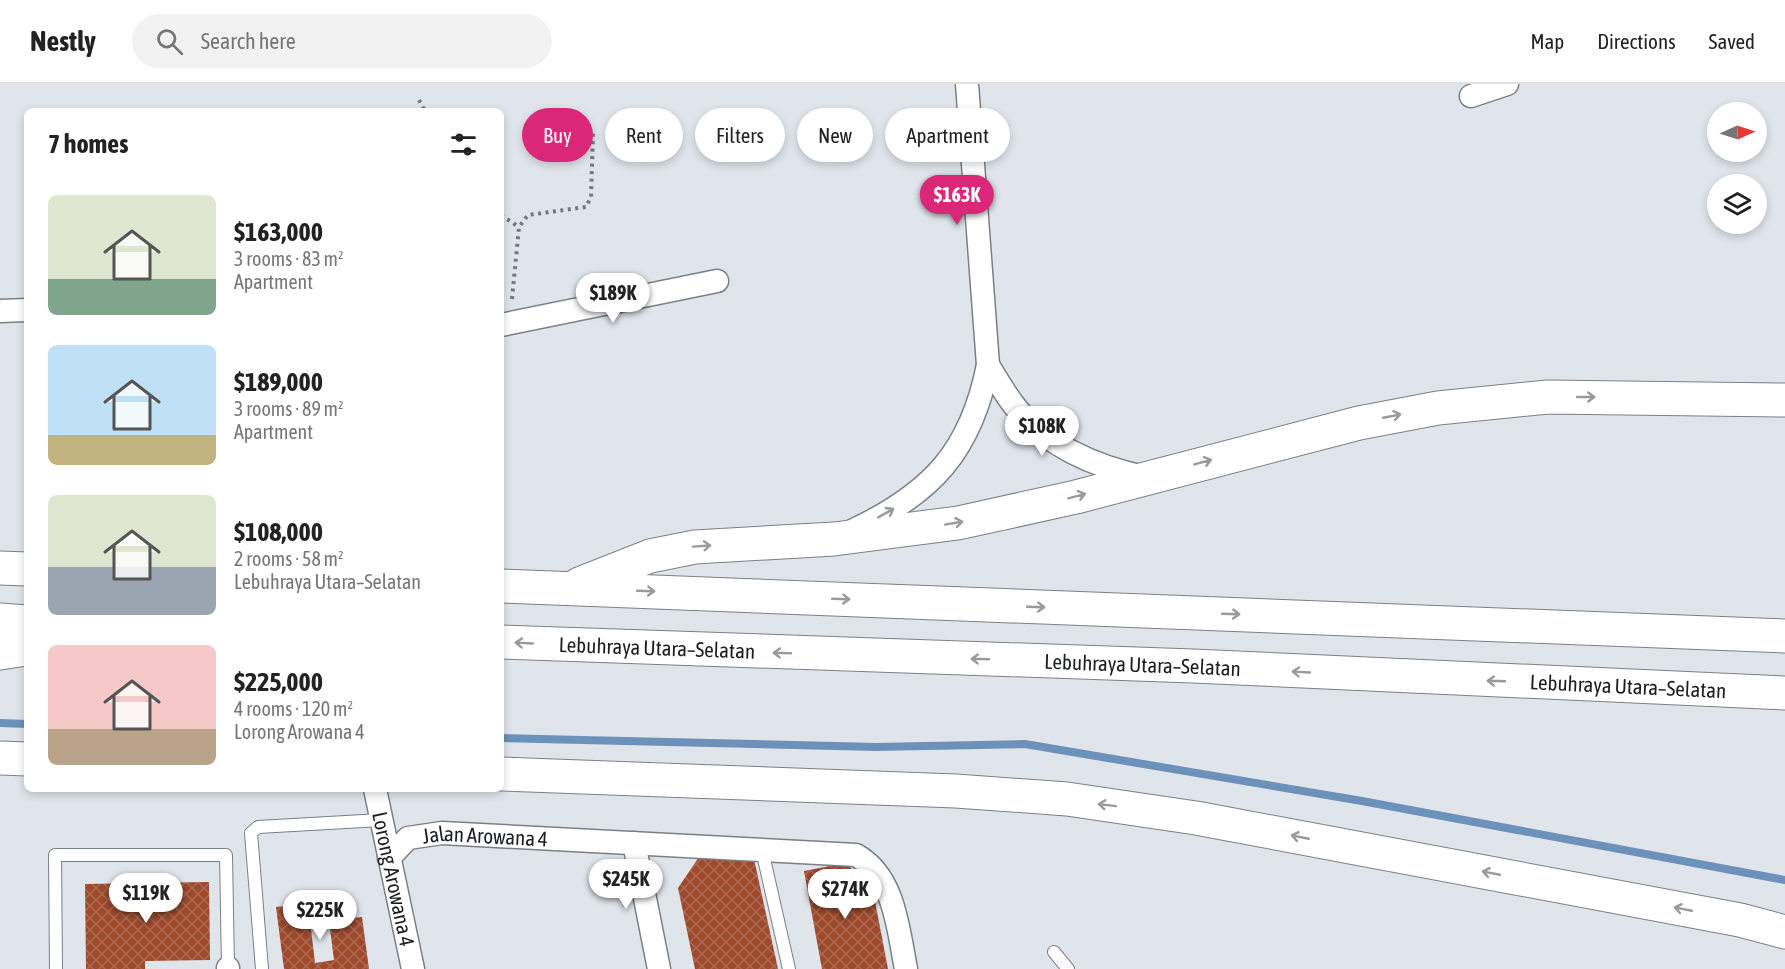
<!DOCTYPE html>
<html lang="en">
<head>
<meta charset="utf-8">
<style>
  body { margin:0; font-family:"Asap Condensed",sans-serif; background:#f2f2f2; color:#222; height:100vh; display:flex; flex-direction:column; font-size:22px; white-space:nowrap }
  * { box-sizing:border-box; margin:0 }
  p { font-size:20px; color:#767676 }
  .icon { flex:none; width:33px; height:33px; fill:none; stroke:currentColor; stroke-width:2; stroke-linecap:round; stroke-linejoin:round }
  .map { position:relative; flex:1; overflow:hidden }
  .drawer { position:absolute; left:24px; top:24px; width:480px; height:684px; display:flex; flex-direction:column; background:#fff; border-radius:9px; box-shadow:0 3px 9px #0003 }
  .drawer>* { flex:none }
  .top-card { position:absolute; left:522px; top:24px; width:570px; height:54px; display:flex; gap:12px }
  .needle { width:39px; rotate:87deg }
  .controls { position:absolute; left:1707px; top:18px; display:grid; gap:12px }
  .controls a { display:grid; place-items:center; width:60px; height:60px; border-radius:50%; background:#fff; box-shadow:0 3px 9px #0003; font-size:30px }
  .price { position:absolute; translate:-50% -51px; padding:0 14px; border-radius:21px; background:#fff; color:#222; font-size:20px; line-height:39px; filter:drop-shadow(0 2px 3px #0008) }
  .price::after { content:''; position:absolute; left:50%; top:36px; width:18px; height:14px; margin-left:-9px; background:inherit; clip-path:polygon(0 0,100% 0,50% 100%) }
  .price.selected { background:#db2777; color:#fff }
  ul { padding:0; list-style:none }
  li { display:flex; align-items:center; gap:18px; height:150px; padding:0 24px }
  li span { display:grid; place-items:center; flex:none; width:168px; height:120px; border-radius:9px; color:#555 }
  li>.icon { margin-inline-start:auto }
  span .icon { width:72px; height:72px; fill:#fffc; stroke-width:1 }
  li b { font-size:26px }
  h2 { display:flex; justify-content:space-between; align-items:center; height:72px; padding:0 24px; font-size:26px }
  .pill { padding:0 21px; border-radius:27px; background:#fff; box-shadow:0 3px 9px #0003; font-size:21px; line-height:54px }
  .pill.selected { background:#db2777; color:#fff }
  header { display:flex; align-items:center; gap:36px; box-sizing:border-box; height:84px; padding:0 30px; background:#fff; border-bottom:2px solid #e0e0e0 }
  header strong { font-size:28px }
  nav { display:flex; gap:33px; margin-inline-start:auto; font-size:21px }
  .search { width:420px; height:54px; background:#f2f2f2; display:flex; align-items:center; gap:15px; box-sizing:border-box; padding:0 21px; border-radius:33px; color:#767676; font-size:22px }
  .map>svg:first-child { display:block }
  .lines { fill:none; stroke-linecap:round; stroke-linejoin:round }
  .stream { stroke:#6c91ba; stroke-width:8 }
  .building { fill:url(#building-cross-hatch) }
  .lane-casing { stroke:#7b8086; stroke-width:14 }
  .street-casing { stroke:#7b8086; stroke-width:25 }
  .highway-casing { stroke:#7b8086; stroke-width:35 }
  .path { stroke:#75787d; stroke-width:4; stroke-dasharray:3 4.5; stroke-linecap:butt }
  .lane { stroke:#fff; stroke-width:12 }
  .street { stroke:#fff; stroke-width:22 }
  .highway { stroke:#fff; stroke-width:33 }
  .oneway { stroke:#999a9b }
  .labels { text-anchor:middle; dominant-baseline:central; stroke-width:6; stroke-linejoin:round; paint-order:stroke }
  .street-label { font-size:21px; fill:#1c1e20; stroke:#edf3fa }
</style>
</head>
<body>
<header>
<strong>Nestly</strong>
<div class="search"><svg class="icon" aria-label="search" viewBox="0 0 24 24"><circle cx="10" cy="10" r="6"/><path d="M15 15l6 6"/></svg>Search here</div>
<nav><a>Map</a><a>Directions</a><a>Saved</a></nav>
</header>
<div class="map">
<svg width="1785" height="885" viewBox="0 0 1785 885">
  <defs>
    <pattern id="building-cross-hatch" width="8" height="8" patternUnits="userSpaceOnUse" patternTransform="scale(1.5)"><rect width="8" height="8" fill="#9f482a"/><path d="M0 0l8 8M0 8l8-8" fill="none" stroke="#a76b56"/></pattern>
  </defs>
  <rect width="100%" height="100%" fill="#e0e5ec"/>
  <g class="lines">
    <g class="stream">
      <polyline points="0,639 27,640"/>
      <polyline points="501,654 876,663 1025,660 1362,717 1785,796"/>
    </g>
  </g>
  <g class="building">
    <polygon points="701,770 754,775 778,885 695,885 678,804"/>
    <polygon points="846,779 873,807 888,885 822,885 804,787"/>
    <polygon points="209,798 210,876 145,877 145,885 86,885 85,800"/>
    <polygon points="308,819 315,879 334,876 329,837 362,833 369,885 284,885 276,823"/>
  </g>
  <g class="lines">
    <g class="lane-casing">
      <g id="lane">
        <polyline points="762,766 789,885"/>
        <polyline points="1054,868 1068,885"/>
        <polyline points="56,885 55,771 226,771 228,884"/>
        <polyline points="262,885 251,749 258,743 381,736"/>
      </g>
    </g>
    <g class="street-casing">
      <g id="street">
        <polyline points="1471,12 1507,0"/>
        <polyline points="0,227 27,226"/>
        <polyline points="501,241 717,197"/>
        <path d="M988,281C996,294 1004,308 1013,320C1044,361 1096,383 1144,393"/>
        <path d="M854,446C932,409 971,367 988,281L967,0"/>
        <path id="s1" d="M375,705L413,885"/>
        <polyline points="634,759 659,885"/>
        <path id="s2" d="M389,774L408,754L442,749L856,771C895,793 898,845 906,885"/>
        <polyline points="228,885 228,884"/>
      </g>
    </g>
    <g class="highway-casing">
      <g id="highway">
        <polyline points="0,484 27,485"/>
        <polyline points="579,500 650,472 695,463 834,455 958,439 1076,413 1359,339 1438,324 1548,313 1785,316"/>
        <polyline points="501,502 1785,552"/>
        <polyline points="0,536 27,538"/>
        <path id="s3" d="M501,558L1193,582L1785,609"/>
        <polyline points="0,569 27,565"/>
        <polyline points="0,674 27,675"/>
        <polyline points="501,690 956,707 1067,715 1196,734 1740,836 1785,848"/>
      </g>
    </g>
    <g class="path">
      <polyline points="419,16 425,27"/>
      <polyline points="501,131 519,143"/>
      <polyline points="512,215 519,143 528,131 586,123 591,113 593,48"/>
    </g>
    <use href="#lane" class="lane"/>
    <use href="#street" class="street"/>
    <use href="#highway" class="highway"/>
  </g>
  <defs><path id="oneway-shaft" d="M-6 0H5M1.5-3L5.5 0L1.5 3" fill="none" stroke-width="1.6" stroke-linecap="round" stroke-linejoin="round" transform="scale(1.5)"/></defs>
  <g class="oneway">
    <use href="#oneway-shaft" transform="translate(1586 313)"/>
    <use href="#oneway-shaft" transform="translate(1392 332) rotate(-11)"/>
    <use href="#oneway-shaft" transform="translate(1203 378) rotate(-15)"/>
    <use href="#oneway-shaft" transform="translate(1077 412) rotate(-15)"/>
    <use href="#oneway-shaft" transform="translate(886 429) rotate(-29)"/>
    <use href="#oneway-shaft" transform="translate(954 439) rotate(-10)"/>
    <use href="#oneway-shaft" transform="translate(702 462) rotate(-4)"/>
    <use href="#oneway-shaft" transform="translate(646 507) rotate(2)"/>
    <use href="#oneway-shaft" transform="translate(841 515) rotate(2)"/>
    <use href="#oneway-shaft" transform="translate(1036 523) rotate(2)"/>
    <use href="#oneway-shaft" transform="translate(1231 530) rotate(2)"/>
    <use href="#oneway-shaft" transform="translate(524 559) rotate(-177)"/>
    <use href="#oneway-shaft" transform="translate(782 569) rotate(-178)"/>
    <use href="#oneway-shaft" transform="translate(980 575) rotate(-178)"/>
    <use href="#oneway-shaft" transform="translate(1301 588) rotate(-177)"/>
    <use href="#oneway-shaft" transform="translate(1496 597) rotate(-178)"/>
    <use href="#oneway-shaft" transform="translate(1107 721) rotate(-173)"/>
    <use href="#oneway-shaft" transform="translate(1300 753) rotate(-169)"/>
    <use href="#oneway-shaft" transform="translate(1491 789) rotate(-169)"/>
    <use href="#oneway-shaft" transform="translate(1683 825) rotate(-169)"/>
  </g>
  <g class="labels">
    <g class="street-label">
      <text stroke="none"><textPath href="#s3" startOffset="156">Lebuhraya Utara–Selatan</textPath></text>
      <text stroke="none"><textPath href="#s3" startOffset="642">Lebuhraya Utara–Selatan</textPath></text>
      <text stroke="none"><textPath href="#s3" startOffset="1128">Lebuhraya Utara–Selatan</textPath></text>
      <text stroke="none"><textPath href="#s2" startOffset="105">Jalan Arowana 4</textPath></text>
      <text stroke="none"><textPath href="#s1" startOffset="92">Lorong Arowana 4</textPath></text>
    </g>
  </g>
</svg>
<div class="controls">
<a><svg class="needle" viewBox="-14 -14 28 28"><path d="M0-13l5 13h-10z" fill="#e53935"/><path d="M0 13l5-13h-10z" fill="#767676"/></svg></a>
<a><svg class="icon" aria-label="layers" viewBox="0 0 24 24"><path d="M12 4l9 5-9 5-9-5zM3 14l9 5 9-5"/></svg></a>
</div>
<b class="price selected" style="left:957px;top:142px">$163K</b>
<b class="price" style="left:613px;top:240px">$189K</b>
<b class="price" style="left:1042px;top:373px">$108K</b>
<b class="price" style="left:626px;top:826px">$245K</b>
<b class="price" style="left:845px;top:836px">$274K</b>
<b class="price" style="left:146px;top:840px">$119K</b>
<b class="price" style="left:320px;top:857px">$225K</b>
<div class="top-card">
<a class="pill selected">Buy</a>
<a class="pill">Rent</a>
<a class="pill">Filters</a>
<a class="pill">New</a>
<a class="pill">Apartment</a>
</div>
<section class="drawer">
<h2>7 homes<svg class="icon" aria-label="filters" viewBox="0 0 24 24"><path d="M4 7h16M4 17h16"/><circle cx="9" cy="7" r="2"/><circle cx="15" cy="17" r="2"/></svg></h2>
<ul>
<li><span style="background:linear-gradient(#dfe7d0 70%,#7fa58c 0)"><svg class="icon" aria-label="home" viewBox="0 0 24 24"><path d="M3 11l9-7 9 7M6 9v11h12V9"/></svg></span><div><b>$163,000</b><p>3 rooms · 83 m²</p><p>Apartment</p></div></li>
<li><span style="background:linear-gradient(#bfe0f5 75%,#c2b280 0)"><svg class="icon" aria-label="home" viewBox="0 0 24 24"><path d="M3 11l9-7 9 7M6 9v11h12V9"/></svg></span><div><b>$189,000</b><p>3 rooms · 89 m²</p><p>Apartment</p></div></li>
<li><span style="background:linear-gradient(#dfe7d0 60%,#9aa5b1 0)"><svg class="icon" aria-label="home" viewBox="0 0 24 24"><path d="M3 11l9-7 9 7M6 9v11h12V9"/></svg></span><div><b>$108,000</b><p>2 rooms · 58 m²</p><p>Lebuhraya Utara–Selatan</p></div></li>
<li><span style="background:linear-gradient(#f6c9c9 70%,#b9a48a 0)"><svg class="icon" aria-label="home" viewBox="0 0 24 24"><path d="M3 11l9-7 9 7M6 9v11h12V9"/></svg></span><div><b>$225,000</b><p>4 rooms · 120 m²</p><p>Lorong Arowana 4</p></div></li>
</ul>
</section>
</div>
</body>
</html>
